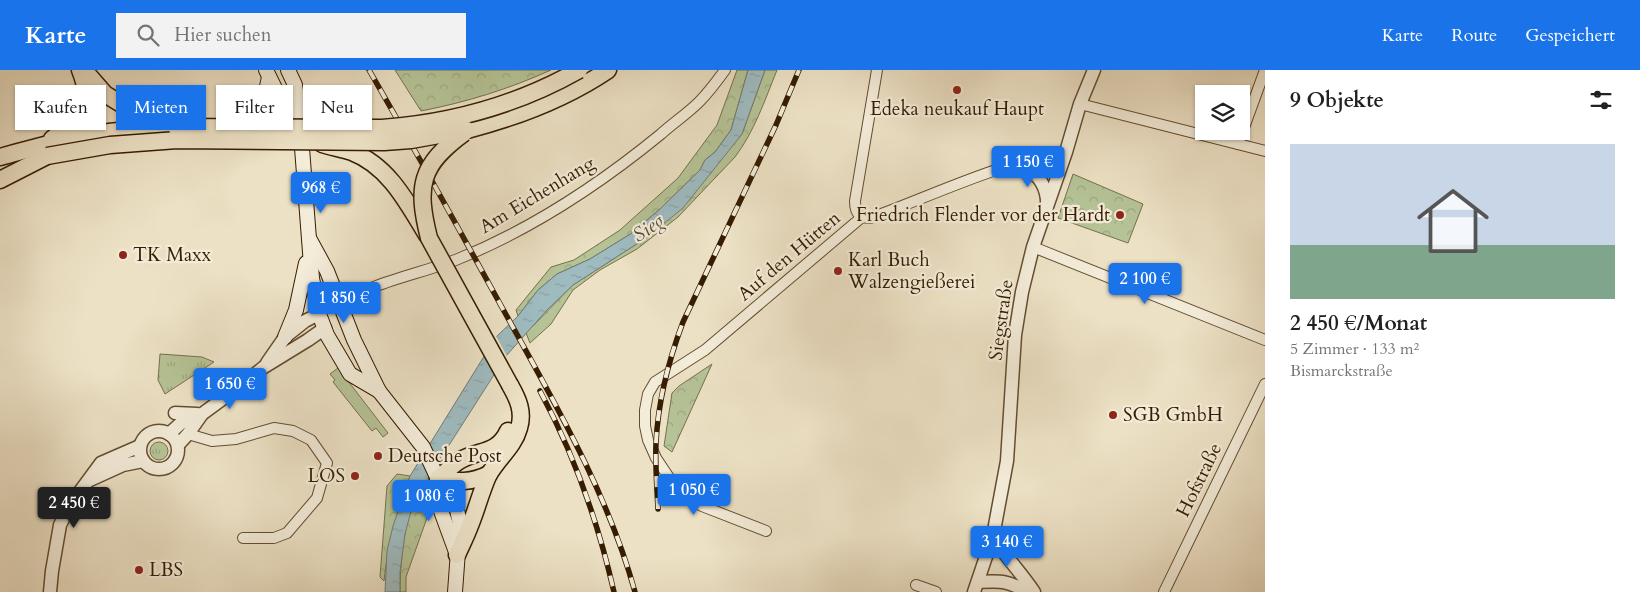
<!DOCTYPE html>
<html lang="de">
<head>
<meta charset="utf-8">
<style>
  body { margin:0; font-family:Cardo,serif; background:#f2f2f2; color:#202124; height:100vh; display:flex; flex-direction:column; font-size:19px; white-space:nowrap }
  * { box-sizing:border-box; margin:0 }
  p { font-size:16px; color:#757577 }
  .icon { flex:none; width:28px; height:28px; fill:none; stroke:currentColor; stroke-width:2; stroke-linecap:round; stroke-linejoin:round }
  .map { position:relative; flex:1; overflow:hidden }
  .side { display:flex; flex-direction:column; background:#fff; width:375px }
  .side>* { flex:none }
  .banner { position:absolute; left:15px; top:15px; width:475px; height:45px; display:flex; gap:10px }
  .controls { position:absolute; left:1195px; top:15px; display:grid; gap:10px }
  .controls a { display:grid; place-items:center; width:55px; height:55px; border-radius:0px; background:#fff; box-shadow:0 1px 4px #0004; font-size:25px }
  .price { position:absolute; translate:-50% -42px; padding:0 11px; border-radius:5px; background:#1a73e8; color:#fff; font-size:16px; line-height:32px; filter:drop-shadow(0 1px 2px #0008) }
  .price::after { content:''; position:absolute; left:50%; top:30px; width:15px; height:11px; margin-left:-8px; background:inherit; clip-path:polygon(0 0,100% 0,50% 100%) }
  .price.current { background:#222; color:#fff }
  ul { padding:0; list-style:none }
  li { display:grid; align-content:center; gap:10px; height:265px; padding:0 25px }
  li+li { border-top:1px solid #e0e0e0 }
  li span { display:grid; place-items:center; height:155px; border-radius:0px; color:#555 }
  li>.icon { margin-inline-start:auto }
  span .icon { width:90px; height:90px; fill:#fffc; stroke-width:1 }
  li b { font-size:21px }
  h2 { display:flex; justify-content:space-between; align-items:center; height:60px; padding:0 25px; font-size:21px }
  .pill { padding:0 18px; border-radius:0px; background:#fff; box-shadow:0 1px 4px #0004; font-size:18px; line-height:45px }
  .pill.current { background:#1a73e8; color:#fff }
  header { display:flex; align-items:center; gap:30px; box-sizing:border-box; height:70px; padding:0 25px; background:#1a73e8; color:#fff }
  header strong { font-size:24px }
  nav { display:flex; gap:28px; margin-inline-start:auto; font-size:18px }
  .search { width:350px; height:45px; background:#f2f2f2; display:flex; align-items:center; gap:12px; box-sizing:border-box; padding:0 18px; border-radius:0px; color:#757577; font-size:19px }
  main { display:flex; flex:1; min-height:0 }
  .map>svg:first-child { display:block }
  .grass { fill:url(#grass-tufts); stroke:#76704b }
  .forest { fill:url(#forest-crowns); stroke:#76704b }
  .garden { fill:#b5c396; stroke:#76704b }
  .water { fill:url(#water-ripples); stroke:#747b73 }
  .pier { fill:#ece1c5 }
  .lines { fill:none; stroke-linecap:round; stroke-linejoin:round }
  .minor-casing { stroke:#644d31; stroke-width:12 }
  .tertiary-casing { stroke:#644d31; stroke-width:15 }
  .secondary-casing { stroke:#361c00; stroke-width:16 }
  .trunk-casing { stroke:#361c00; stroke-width:19 }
  .minor { stroke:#f3ecd9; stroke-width:10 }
  .tertiary { stroke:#f3ecd9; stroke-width:12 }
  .secondary { stroke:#f3ecd9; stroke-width:14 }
  .trunk { stroke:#ece1c5; stroke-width:16 }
  .rail-casing { stroke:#361c00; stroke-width:5.5 }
  .rail { stroke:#f3ecd9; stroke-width:4; stroke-dasharray:11; stroke-linecap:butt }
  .trunk-bridge-casing { stroke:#361c00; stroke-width:19; stroke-linecap:butt }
  .trunk-bridge { stroke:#ece1c5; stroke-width:16 }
  .poi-dot { fill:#8f2418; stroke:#f3ecd9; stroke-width:2 }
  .labels { text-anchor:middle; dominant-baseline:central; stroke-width:4.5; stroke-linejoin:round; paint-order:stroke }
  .poi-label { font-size:19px; fill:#361c00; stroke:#f3ecd9; text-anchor:start }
  .street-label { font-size:19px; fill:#361c00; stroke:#f3ecd9 }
  .water-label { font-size:20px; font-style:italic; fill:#554c3a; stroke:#f3ecd9 }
</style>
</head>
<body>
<header>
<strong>Karte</strong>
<div class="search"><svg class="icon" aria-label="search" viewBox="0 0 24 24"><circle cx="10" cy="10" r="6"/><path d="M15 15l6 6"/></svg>Hier suchen</div>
<nav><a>Karte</a><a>Route</a><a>Gespeichert</a></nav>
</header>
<main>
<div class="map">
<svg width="1265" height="522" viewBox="0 0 1265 522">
  <defs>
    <pattern id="grass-tufts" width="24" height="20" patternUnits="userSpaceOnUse" patternTransform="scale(1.25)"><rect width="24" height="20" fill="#b5c396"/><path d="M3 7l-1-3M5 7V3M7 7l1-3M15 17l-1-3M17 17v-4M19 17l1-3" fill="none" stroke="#9ca780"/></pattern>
    <pattern id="forest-crowns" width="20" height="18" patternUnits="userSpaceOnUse" patternTransform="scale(1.25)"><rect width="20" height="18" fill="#b5c396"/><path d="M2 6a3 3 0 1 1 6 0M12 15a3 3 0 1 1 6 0" fill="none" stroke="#9ca780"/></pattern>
    <pattern id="water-ripples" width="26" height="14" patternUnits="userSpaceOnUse" patternTransform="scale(1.25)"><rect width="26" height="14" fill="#9ebbc0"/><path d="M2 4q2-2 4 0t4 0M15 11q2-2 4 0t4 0" fill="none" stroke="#89a0a3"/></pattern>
  </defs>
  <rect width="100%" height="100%" fill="#ece1c5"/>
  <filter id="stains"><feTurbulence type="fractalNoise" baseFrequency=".004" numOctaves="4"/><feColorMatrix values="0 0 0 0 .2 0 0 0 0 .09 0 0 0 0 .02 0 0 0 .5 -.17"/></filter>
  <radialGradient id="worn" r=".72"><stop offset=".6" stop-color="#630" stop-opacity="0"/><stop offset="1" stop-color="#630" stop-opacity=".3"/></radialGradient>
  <g class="grass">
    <polygon points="160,284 202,287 214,292 165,324 158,310"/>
    <circle cx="159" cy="381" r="9"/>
  </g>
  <g class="forest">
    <path d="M395,0H551C509,19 467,32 421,41Z"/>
    <polygon points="737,0 748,0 731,60 715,82 705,90 700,100 660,139 632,163 590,189 557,204 538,220 518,246 516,240 551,197 574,190 620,160 678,108 717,55"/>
    <path d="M765,0H777C765,30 754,62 735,87L678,147L637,179L600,200L573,220L551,254L530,273L526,263L573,215L646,168L742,64Z"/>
    <polygon points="1073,104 1143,134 1128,173 1058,148"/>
    <polygon points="712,294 672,382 664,376 672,323 679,316"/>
    <path d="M397,404L410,406C397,444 388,471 384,511L380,507L387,416Z"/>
    <path d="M418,424L428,445L406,507V522H400C400,494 404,448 418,424Z"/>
  </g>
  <polygon class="garden" points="338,298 388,363 383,367 376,358 372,361 333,312 335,310 330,304"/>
  <polygon class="water" points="748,0 765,0 742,64 683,138 646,168 573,215 547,240 506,286 414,430 405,464 400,502 400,522 385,522 387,481 393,456 410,406 496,267 518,246 538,220 557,204 590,189 632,163 660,139 700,100 705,90 715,82 731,60"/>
  <polygon class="pier" points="495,264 508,288 496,307 483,284"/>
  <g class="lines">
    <g class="minor-casing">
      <g id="minor">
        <polyline points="1080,34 1265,81"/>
        <polyline points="1238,74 1265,0"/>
        <path d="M862,147C856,143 855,138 855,131L877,0"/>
        <polyline points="1033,177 1265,270"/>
        <path d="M339,235C371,212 421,204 458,189C532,159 600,114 661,64C673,53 687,44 699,32C708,23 717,11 725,0"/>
        <polyline points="188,364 212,371 236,369 274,358 293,361 311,370 327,393 317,428 287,463 274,468 243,468"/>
        <path d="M766,461L702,436L686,428L676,418L656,388L648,370L645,356V340L648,324L655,312L705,280L862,147L870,148L876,146C938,123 1002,92 1066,82"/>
        <polyline points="916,515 936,522"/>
        <polyline points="1164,522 1265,314"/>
      </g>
    </g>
    <g class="tertiary-casing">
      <g id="tertiary">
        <path d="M1007,97C1012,97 1018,97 1023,98C1040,103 1048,120 1047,136"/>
        <polyline points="267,293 285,267 305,251 319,244"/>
        <polyline points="175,343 197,344"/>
        <circle cx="159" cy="380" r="19"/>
        <polyline points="169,364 181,353 202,344 243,314 264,297 308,270 325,258"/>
        <polyline points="178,375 188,364 202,344"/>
        <polyline points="90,410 123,395 143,391"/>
        <path d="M993,466C1005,487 1021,502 1034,522"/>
        <path d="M978,512C1001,511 1007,510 1027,522"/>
        <polyline points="50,522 52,501 60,455 70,435 101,393 140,376"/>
        <polyline points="974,522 993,466 1007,391 1015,265 1022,222 1033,177 1066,82 1080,34 1094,0"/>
      </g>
    </g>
    <g class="secondary-casing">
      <g id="secondary">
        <polyline points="266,0 287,43 299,61"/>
        <polyline points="288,0 295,15 299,39 312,208 319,244 327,265 350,304 379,321"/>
        <polyline points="245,60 262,41 269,7"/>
        <polyline points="309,168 327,201 354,270 379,321 423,377 438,409 456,435 460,454 455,522"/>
        <polyline points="285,267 296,240 306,193"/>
        <polyline points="438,409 441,441 456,482"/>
      </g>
    </g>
    <g class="trunk-casing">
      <g id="trunk">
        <polyline points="84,0 105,24 134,42 169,54"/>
        <path d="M467,60C517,47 565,29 608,0"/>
        <path d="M52,69C81,48 95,37 80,0"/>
        <path d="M322,74C332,77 343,79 352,82C389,96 408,134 427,165"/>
        <path d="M0,87C26,80 52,72 79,67C111,60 143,59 176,57"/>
        <polyline points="0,110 47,86"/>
        <path d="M438,409C445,403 451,396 459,391C478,379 497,385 508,361"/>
        <path d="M438,409C457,412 472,413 489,404"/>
        <path d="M457,485C462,474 467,464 471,453C477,438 481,422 488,406C497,389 514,377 519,358C524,342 518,329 510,315"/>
      </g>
    </g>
    <use href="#minor" class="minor"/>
    <use href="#tertiary" class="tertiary"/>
    <use href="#secondary" class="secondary"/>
    <use href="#trunk" class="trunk"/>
    <g class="rail-casing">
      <g id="rail">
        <path d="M369,0C415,80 460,161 504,241C554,332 607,421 635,522"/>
        <path d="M540,321C574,384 598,452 614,522"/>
        <path d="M658,439C657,417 655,395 656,373C658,331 668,292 683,252L776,55L799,0"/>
      </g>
    </g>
    <use href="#rail" class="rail"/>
    <g class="trunk-bridge-casing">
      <g id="trunk-bridge">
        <path d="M176,57L382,58C451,53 519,34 579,0"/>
        <path d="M464,63C420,95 416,116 429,168L510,315"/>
        <polyline points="47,86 110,75 177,70 384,72 411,70 467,60"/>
      </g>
    </g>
    <use href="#trunk-bridge" class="trunk-bridge"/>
  </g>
  <g class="poi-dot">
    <circle cx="957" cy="20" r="5"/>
    <circle cx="1120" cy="145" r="5"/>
    <circle cx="123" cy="185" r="5"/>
    <circle cx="838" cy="201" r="5"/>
    <circle cx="1113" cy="345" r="5"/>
    <circle cx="378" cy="386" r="5"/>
    <circle cx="355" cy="406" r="5"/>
    <circle cx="139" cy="500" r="5"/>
  </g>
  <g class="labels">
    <g class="poi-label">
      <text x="957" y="39" text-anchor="middle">Edeka neukauf Haupt</text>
      <text x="1110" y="145" text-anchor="end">Friedrich Flender vor der Hardt</text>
      <text x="133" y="185">TK Maxx</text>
      <text x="848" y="190">Karl Buch<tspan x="848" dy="22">Walzengießerei</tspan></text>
      <text x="1123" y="345">SGB GmbH</text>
      <text x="388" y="386">Deutsche Post</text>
      <text x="345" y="406" text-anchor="end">LOS</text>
      <text x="149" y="500">LBS</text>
    </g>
    <g class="street-label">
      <text transform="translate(537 125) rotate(-31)">Am Eichenhang</text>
      <text transform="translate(789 186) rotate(-40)">Auf den Hütten</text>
      <text transform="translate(1001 250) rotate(-82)">Siegstraße</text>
      <text transform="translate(1199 410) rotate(-64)">Hofstraße</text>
    </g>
    <g class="water-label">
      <text transform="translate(648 158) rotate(-35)">Sieg</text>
    </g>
  </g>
  <rect width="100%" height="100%" filter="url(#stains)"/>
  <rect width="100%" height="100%" fill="url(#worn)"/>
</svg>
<div class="controls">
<a><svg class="icon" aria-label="layers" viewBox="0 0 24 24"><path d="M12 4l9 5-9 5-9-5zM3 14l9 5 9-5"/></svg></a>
</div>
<b class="price" style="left:1028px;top:118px">1 150 €</b>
<b class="price" style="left:321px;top:144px">968 €</b>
<b class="price" style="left:1145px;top:235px">2 100 €</b>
<b class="price" style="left:344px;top:254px">1 850 €</b>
<b class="price" style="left:230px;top:340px">1 650 €</b>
<b class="price" style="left:694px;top:446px">1 050 €</b>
<b class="price" style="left:429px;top:452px">1 080 €</b>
<b class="price current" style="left:74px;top:459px">2 450 €</b>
<b class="price" style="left:1007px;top:498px">3 140 €</b>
<div class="banner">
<a class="pill">Kaufen</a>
<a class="pill current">Mieten</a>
<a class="pill">Filter</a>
<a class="pill">Neu</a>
</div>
</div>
<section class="side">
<h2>9 Objekte<svg class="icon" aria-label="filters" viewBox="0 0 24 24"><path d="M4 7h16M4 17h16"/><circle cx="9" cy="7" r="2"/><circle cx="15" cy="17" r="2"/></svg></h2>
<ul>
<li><span style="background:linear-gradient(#c9d6e8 65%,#7fa58c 0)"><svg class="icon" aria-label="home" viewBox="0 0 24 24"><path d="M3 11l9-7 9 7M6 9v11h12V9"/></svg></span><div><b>2 450 €/Monat</b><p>5 Zimmer · 133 m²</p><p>Bismarckstraße</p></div></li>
</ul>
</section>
</main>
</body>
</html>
